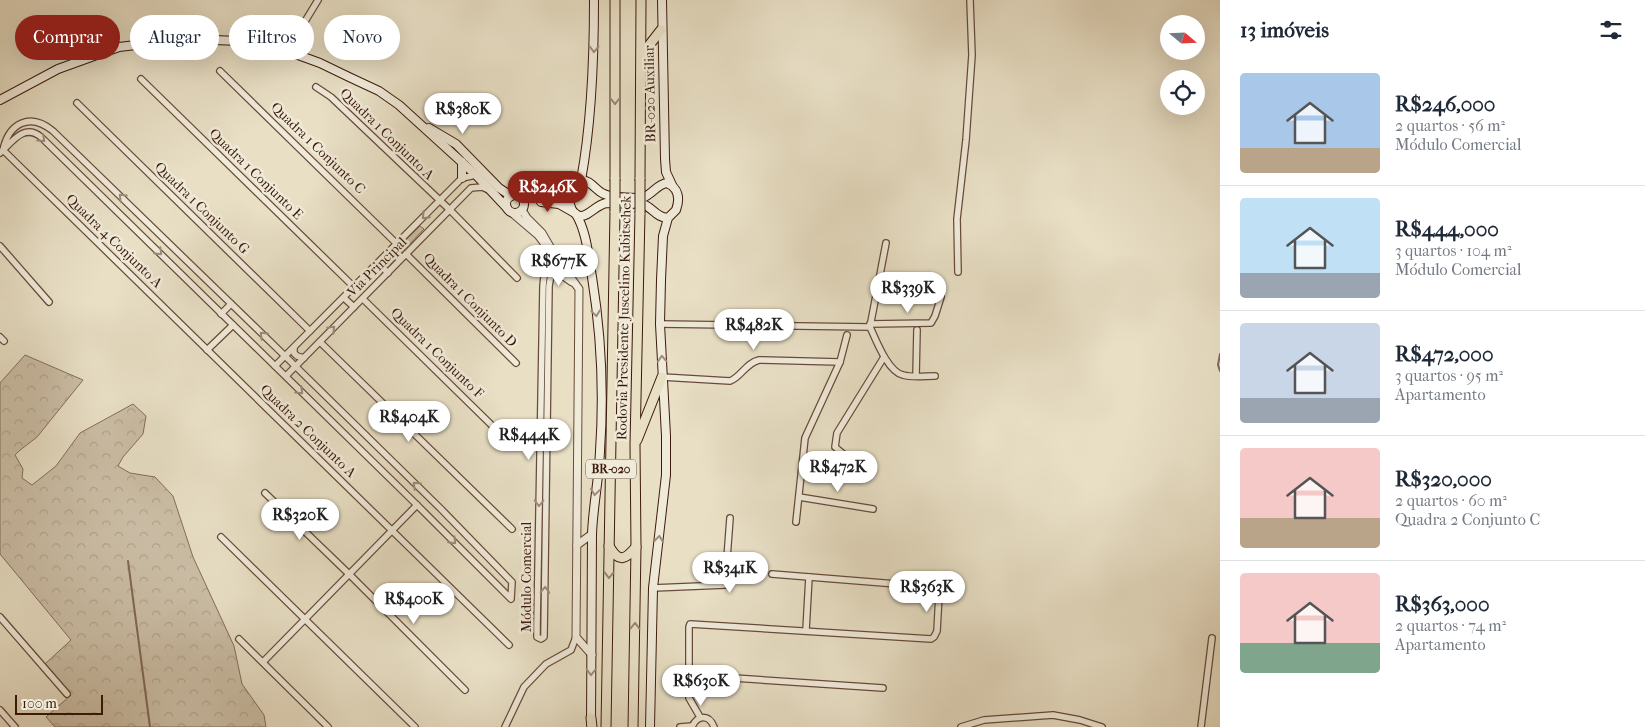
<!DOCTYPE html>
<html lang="pt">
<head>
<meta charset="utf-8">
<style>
  body { margin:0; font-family:"IM FELL French Canon",serif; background:#f6f6f7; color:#1f2937; height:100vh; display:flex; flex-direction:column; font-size:19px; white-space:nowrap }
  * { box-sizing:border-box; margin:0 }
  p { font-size:16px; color:#747a83 }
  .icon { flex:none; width:28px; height:28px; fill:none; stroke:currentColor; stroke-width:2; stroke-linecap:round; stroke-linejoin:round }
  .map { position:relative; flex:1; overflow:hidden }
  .details { display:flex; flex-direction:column; background:#fff; width:425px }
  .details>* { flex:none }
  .top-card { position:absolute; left:15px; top:15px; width:475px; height:45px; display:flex; gap:10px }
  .needle { width:32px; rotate:109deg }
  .controls { position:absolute; left:1160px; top:15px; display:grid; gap:10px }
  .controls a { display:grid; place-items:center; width:45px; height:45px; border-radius:50%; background:#fff; box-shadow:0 5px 20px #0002; font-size:25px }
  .scale { position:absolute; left:15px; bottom:12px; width:88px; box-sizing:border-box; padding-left:5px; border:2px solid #3c1a0c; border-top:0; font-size:14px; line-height:18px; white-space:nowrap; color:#3c1a0c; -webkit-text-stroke:4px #f0ead9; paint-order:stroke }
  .price { position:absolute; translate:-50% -42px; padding:0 11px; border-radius:18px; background:#fff; color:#222; font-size:16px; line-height:32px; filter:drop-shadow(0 1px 2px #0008) }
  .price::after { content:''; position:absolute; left:50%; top:30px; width:15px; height:11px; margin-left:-8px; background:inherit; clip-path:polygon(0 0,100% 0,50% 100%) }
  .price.selected { background:#8f2418; color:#fff }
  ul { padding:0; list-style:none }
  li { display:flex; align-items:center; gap:15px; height:125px; padding:0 20px }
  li+li { border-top:1px solid #e0e1e3 }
  li span { display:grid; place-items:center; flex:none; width:140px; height:100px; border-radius:5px; color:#555 }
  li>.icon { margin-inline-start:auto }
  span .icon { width:60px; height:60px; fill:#fffc; stroke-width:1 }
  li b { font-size:21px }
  h2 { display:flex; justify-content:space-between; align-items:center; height:60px; padding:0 20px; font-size:21px }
  .pill { padding:0 18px; border-radius:22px; background:#fff; box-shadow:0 5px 20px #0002; font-size:18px; line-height:45px }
  .pill.selected { background:#8f2418; color:#fff }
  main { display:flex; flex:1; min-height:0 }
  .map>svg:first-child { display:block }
  .grass { fill:url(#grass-dots); stroke:#846c59 }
  .forest { fill:url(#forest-crowns); stroke:#846c59 }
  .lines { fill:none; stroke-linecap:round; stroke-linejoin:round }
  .stream { stroke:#806855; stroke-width:2 }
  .minor-casing { stroke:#674b3a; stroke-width:8 }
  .tertiary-casing { stroke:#674b3a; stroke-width:9 }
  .secondary-casing { stroke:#3c1a0c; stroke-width:10 }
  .trunk-casing { stroke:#3c1a0c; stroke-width:11 }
  .minor { stroke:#f0ead9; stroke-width:5.5 }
  .tertiary { stroke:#f0ead9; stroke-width:7 }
  .secondary { stroke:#f0ead9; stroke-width:8 }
  .trunk { stroke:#e8dfc5; stroke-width:9 }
  .trunk-bridge-casing { stroke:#3c1a0c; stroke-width:11; stroke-linecap:butt }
  .trunk-bridge { stroke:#e8dfc5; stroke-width:9 }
  .oneway { stroke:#9f8c7d }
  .oneway2 { stroke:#9b8672 }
  .labels { text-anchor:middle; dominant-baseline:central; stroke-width:5; stroke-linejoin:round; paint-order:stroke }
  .shield { fill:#f0ead9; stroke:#72584a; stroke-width:1 }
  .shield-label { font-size:12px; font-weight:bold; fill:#3c1a0c }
  .street-label { font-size:14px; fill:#3c1a0c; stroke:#f0ead9 }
</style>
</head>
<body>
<main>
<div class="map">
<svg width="1220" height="727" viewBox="0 0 1220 727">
  <defs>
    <pattern id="grass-dots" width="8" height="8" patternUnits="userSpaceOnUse" patternTransform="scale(1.25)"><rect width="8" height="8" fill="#cbbea6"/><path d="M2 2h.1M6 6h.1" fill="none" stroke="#afa38e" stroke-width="1.8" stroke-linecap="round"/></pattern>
    <pattern id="forest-crowns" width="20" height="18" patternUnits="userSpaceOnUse" patternTransform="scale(1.25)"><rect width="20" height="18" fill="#cbbea6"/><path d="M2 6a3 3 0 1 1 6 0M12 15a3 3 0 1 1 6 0" fill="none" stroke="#afa38e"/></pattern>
  </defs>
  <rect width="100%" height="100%" fill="#e8dfc5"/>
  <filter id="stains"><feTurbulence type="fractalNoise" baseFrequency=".004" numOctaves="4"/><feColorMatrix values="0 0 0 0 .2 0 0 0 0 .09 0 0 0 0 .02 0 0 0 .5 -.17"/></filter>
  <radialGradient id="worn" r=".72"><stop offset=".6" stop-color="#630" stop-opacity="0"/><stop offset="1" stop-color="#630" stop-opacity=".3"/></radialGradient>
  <polygon class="grass" points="420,226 424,229 389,266 385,266 384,261"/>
  <polygon class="forest" points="25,355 83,380 37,437 19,451 15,455 23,469 22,478 32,485 56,466 80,433 133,404 146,416 143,434 123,457 118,466 130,473 155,477 173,496 193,557 234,646 242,684 264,715 266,727 55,727 46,717 71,695 45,664 71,640 0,554 0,383"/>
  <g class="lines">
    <g class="stream">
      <polyline points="1220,354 1218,365 1220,371"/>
      <polyline points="128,561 150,727"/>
    </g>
    <g class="minor-casing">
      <g id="minor">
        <polyline points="287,51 318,0"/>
        <polyline points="220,71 397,244"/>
        <polyline points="141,79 354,287"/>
        <polyline points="316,87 331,97 450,210 517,278"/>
        <polyline points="77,103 310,331"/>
        <polyline points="3,150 509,645"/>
        <path d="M0,153C12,142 24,123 41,137L417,505L511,599L512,582L441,509L285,356L53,131C30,112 9,123 3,150"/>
        <polyline points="0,246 49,302"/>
        <polyline points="406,254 516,363"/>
        <path d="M556,257C545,263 544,274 543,286L537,625V637L541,639L544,637L549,286L551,275L557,268"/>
        <polyline points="378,263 388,273"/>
        <polyline points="958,272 957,219 966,140 972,55 970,0"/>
        <polyline points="344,298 354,307"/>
        <polyline points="363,299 514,447"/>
        <polyline points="221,314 231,304"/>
        <path d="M660,324L870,327C876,340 888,372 903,375C913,378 925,376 935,376"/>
        <polyline points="870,324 931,323 935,316 941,297"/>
        <polyline points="870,327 886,243"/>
        <polyline points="0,337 4,341"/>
        <polyline points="320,342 512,529"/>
        <polyline points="294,348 294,353 297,356 304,358"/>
        <polyline points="207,350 233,325"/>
        <polyline points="275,366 462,178 476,175"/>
        <polyline points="286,376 471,188 482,187 489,190"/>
        <polyline points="916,376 917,330"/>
        <path d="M662,377L730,381C741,377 746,363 759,360L840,362"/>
        <polyline points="852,461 835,447 837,433 884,357"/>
        <polyline points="265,493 349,574 465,690"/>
        <polyline points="799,497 873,509"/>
        <polyline points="796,522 805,438 840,362 847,335"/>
        <polyline points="221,537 415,727"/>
        <polyline points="772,574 909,585"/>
        <polyline points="653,588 725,585 730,518"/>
        <polyline points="0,617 67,694"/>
        <polyline points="806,630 809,577"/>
        <polyline points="239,639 328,727"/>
        <polyline points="263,662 417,505"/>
        <polyline points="689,675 883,688"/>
        <polyline points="0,710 15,727"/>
        <polyline points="700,717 689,698 689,627 690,624 931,639 934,637 937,631 939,595"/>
        <polyline points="505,727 524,687 546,664 571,650 576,637"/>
        <polyline points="680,727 692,726"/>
        <path d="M692,727C697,715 709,714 714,727"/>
        <polyline points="961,727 984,720 1053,715 1080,720 1102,727"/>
        <polyline points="1201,727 1212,638"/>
      </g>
    </g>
    <g class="tertiary-casing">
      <g id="tertiary">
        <polyline points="522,210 527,218 542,233 556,257 579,289 576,637 592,655"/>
        <polyline points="511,212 538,235 544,243 548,263 552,268 572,282"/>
        <polyline points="577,545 592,534"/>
      </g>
    </g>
    <g class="secondary-casing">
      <g id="secondary">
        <polyline points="662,0 665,159 666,172 672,185"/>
        <polyline points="0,100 58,69 119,47 186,39 240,41 287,51 320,63 349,77 379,91 399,105 476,175 507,208"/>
        <polyline points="429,128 456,144 499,188 511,196"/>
        <polyline points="462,162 462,178"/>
        <path d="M581,180C592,121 594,60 594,0"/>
        <circle cx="515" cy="204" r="9"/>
        <polyline points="519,196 555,197 571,189"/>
        <polyline points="541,202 559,204 573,212"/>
        <path d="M576,214C587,233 588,255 592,277C601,333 604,393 600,451C599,479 593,506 592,534L591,724"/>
        <path d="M650,727L653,588L666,475V436L660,324L661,280L663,236L668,218L676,210C680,199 679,188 667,183C657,184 652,195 642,198C631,197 614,199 604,194C596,191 591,180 581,180C566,181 565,213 580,216C588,217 596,205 606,203L643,204C653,208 657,218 668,218"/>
      </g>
    </g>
    <g class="trunk-casing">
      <g id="trunk">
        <polyline points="645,59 647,48 661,30"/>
        <polyline points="615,179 615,0"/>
        <polyline points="640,179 641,0"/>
        <polyline points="637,440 662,377"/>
        <path d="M609,546C619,563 625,560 636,547"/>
        <polyline points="591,718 592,727"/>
        <polyline points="606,727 615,211"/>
        <polyline points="633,727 636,547 635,445 640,213"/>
      </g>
    </g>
    <use href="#minor" class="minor"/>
    <use href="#tertiary" class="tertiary"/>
    <use href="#secondary" class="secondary"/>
    <use href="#trunk" class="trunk"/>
    <g class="trunk-bridge-casing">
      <g id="trunk-bridge">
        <polyline points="615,211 615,179"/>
        <polyline points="640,213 640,179"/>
      </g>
    </g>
    <use href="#trunk-bridge" class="trunk-bridge"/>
  </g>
  <defs><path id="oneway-chevron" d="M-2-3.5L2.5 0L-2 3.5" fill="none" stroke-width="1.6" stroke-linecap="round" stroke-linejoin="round" transform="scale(1.25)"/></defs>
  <g class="oneway">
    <use href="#oneway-chevron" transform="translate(594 49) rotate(91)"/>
    <use href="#oneway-chevron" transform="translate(42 139) rotate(42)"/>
    <use href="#oneway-chevron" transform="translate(122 197) rotate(-136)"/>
    <use href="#oneway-chevron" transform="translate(425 216) rotate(135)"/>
    <use href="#oneway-chevron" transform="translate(159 252) rotate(45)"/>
    <use href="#oneway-chevron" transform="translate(596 313) rotate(84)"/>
    <use href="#oneway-chevron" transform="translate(332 329) rotate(-45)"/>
    <use href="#oneway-chevron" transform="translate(263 335) rotate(-136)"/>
    <use href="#oneway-chevron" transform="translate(662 359) rotate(-93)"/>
    <use href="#oneway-chevron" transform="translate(300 391) rotate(44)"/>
    <use href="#oneway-chevron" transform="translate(416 485) rotate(-136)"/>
    <use href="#oneway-chevron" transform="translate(595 492) rotate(98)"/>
    <use href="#oneway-chevron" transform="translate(539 503) rotate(91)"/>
    <use href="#oneway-chevron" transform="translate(659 539) rotate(-84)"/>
    <use href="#oneway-chevron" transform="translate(453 541) rotate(45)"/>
    <use href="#oneway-chevron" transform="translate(545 590) rotate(-89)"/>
    <use href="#oneway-chevron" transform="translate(591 672) rotate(91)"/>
  </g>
  <g class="oneway2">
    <use href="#oneway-chevron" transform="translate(615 101) rotate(90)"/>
    <use href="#oneway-chevron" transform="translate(609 575) rotate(91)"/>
    <use href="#oneway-chevron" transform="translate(635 626) rotate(-89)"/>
  </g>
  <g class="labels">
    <rect class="shield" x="586" y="459.5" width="50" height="19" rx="4"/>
    <g class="shield-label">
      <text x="611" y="469">BR-020</text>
    </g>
    <g class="street-label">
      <text transform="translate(650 94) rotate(-91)">BR-020 Auxiliar</text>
      <text transform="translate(387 134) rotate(44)">Quadra 1 Conjunto A</text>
      <text transform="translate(318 148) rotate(44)">Quadra 1 Conjunto C</text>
      <text transform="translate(256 174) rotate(44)">Quadra 1 Conjunto E</text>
      <text transform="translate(202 208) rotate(44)">Quadra 1 Conjunto G</text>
      <text transform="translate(114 241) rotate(44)">Quadra 4 Conjunto A</text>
      <text transform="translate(377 267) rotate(-45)">Via Principal</text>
      <text transform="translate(470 300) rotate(45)">Quadra 1 Conjunto D</text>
      <text transform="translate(624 318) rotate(-89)">Rodovia Presidente Juscelino Kubitschek</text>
      <text transform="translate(437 353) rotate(44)">Quadra 1 Conjunto F</text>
      <text transform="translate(308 431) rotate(44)">Quadra 2 Conjunto A</text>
      <text transform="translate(526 577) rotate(-90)">Módulo Comercial</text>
    </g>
  </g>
  <rect width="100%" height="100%" filter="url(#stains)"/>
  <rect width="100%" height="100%" fill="url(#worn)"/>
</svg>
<div class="controls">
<a><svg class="needle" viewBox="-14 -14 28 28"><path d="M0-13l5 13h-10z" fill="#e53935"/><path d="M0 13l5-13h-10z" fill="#747a83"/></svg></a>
<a><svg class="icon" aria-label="locate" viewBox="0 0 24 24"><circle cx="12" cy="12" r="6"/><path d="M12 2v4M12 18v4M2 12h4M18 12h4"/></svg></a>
</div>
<div class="scale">100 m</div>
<b class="price" style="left:463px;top:135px">R$380K</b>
<b class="price selected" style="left:548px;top:213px">R$246K</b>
<b class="price" style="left:559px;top:287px">R$677K</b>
<b class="price" style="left:908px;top:314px">R$339K</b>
<b class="price" style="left:754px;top:351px">R$482K</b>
<b class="price" style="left:409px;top:443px">R$404K</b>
<b class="price" style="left:529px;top:461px">R$444K</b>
<b class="price" style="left:838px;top:493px">R$472K</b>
<b class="price" style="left:300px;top:541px">R$320K</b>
<b class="price" style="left:730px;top:594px">R$341K</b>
<b class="price" style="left:927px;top:613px">R$363K</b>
<b class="price" style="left:414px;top:625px">R$400K</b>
<b class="price" style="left:701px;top:707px">R$630K</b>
<div class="top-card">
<a class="pill selected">Comprar</a>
<a class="pill">Alugar</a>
<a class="pill">Filtros</a>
<a class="pill">Novo</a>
</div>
</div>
<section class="details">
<h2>13 imóveis<svg class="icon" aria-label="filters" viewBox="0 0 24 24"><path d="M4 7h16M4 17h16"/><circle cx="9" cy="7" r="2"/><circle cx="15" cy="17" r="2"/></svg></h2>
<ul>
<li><span style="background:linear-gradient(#a9c7e8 75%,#b9a48a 0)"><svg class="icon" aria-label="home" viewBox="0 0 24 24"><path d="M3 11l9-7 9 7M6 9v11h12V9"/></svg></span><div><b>R$246,000</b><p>2 quartos · 56 m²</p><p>Módulo Comercial</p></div></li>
<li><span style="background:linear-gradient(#bfe0f5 75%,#9aa5b1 0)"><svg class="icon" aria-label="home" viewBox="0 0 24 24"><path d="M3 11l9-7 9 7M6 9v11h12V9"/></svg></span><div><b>R$444,000</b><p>3 quartos · 104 m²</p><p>Módulo Comercial</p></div></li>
<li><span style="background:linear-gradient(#c9d6e8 75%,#9aa5b1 0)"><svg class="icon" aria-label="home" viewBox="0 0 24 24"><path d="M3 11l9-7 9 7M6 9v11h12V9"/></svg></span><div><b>R$472,000</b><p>3 quartos · 95 m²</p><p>Apartamento</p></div></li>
<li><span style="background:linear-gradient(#f6c9c9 70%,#b9a48a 0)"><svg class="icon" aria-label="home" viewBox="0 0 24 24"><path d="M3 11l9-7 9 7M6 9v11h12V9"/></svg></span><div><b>R$320,000</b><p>2 quartos · 60 m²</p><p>Quadra 2 Conjunto C</p></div></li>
<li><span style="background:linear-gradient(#f6c9c9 70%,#7fa58c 0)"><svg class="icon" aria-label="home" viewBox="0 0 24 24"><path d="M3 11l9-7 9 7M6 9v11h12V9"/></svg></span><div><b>R$363,000</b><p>2 quartos · 74 m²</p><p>Apartamento</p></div></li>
</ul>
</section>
</main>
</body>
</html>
